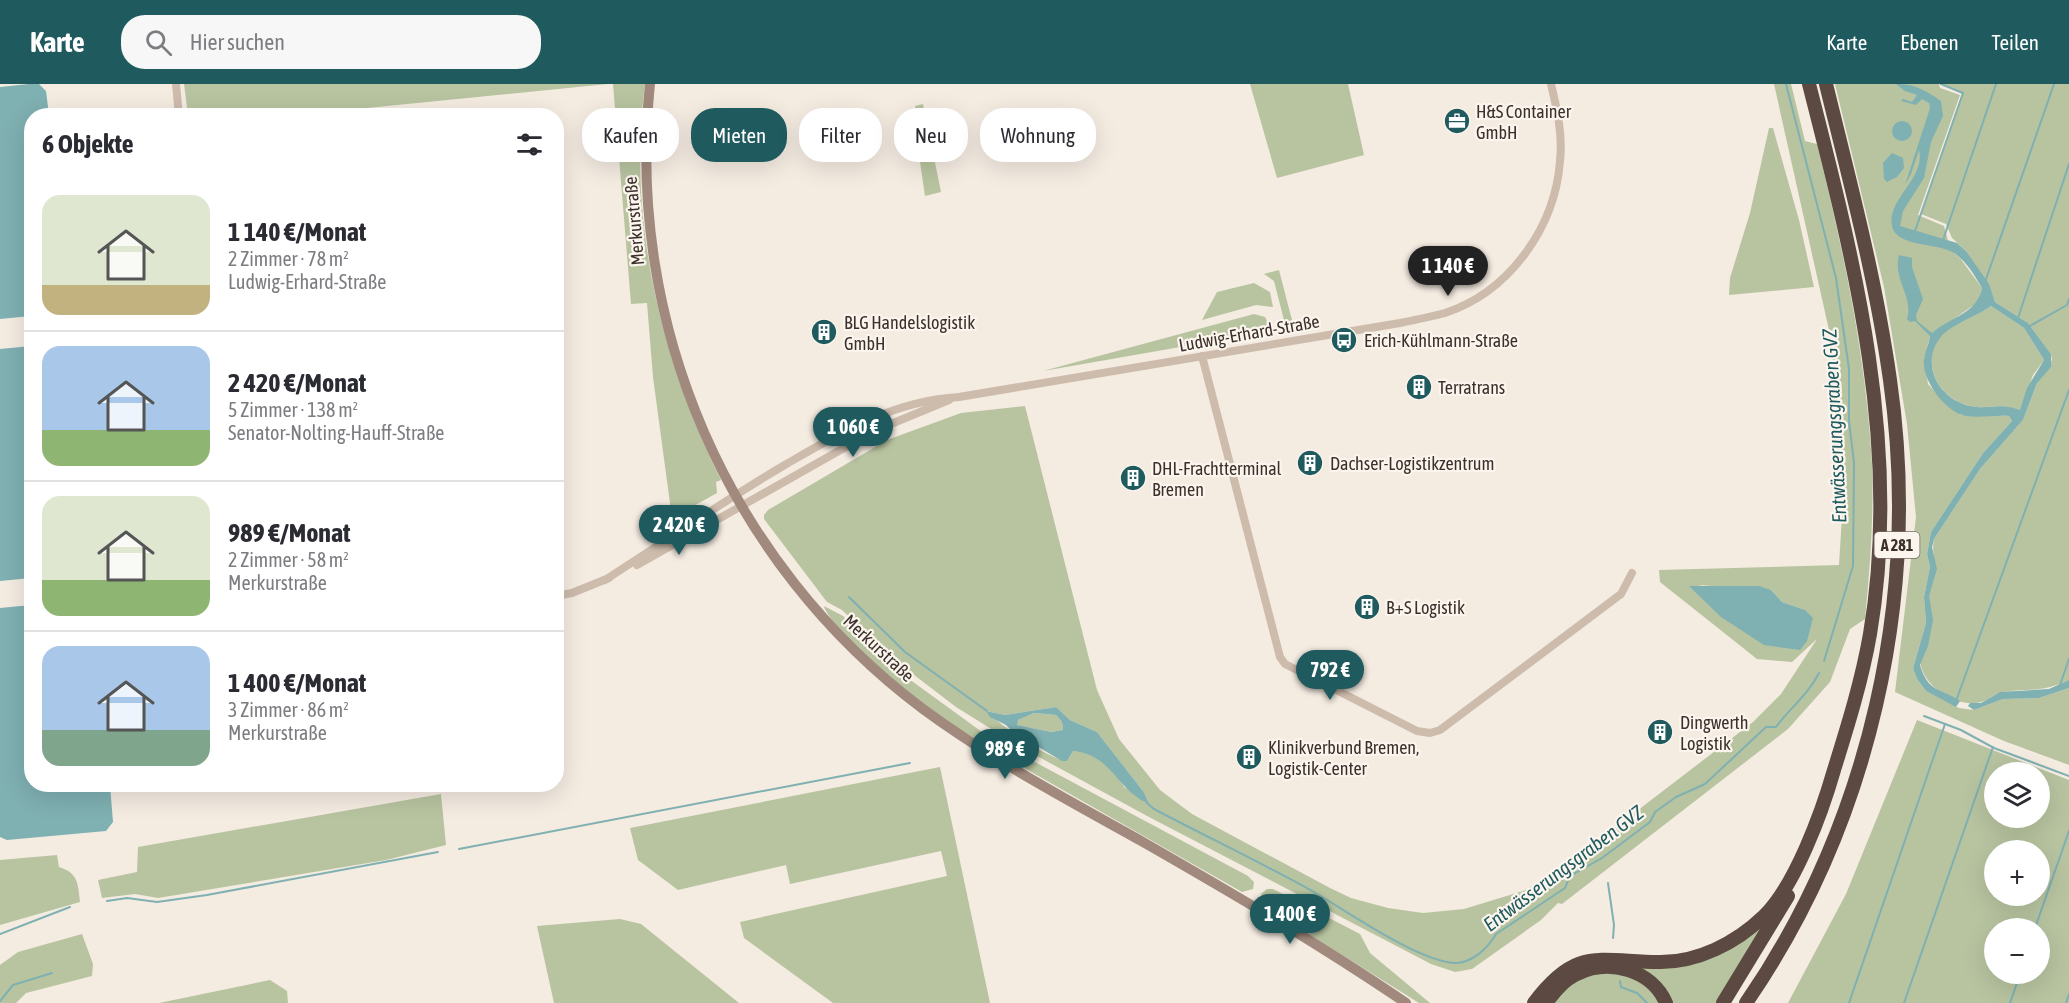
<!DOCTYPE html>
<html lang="de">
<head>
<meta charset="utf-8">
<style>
  body { margin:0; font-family:"Asap Condensed",sans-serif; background:#f7f7f7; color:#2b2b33; height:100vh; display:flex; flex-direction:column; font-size:22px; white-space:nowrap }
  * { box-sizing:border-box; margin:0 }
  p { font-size:20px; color:#7c7c81 }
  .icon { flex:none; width:33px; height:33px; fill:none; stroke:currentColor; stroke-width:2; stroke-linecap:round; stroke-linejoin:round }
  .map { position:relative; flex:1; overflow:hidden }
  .details { position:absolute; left:24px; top:24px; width:540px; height:684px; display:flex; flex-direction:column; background:#fff; border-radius:24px; box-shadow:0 6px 24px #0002 }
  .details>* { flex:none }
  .top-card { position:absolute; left:582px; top:24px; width:570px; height:54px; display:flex; gap:12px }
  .controls { position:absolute; left:1984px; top:678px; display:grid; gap:12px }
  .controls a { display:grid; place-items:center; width:66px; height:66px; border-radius:50%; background:#fff; box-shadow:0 6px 24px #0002; font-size:30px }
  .price { position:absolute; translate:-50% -51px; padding:0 14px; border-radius:21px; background:#1f5a5e; color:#fff; font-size:20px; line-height:39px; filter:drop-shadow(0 2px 3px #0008) }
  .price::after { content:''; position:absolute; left:50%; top:36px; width:18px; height:14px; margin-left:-9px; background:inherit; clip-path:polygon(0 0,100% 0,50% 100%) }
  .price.selected { background:#222; color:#fff }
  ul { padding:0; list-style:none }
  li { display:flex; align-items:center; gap:18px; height:150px; padding:0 18px }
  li+li { border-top:2px solid #e1e1e2 }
  li span { display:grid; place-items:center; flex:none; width:168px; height:120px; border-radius:18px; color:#555 }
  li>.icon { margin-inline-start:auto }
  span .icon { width:72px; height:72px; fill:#fffc; stroke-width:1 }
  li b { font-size:26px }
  h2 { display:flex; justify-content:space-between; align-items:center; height:72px; padding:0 18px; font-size:26px }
  .tag { padding:0 21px; border-radius:24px; background:#fff; box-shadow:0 6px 24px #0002; font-size:21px; line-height:54px }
  .tag.selected { background:#1f5a5e; color:#fff }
  header { display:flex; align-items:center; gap:36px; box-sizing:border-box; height:84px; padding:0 30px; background:#1f5a5e; color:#fff }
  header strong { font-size:28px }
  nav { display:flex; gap:33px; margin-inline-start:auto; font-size:21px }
  .search { width:420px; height:54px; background:#f7f7f7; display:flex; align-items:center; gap:15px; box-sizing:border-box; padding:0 21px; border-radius:24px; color:#7c7c81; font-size:22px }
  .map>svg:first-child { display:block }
  .green { fill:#b8c4a0; fill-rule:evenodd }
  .water { fill:#7fb0b2; fill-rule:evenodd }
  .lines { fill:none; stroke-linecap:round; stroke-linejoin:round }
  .stream { stroke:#7fb0b2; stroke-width:2 }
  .street { stroke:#cdbbac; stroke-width:8 }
  .secondary { stroke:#a18a7d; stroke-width:10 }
  .highway { stroke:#5c4a42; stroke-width:14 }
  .labels { text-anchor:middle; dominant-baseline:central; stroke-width:4.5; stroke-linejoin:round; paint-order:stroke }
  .shield { fill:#fbf5ee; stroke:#756b66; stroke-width:1.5 }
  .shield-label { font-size:16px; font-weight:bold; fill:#3b302b }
  .poi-label { font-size:18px; fill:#3b302b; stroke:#fbf5ee; text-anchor:start }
  .street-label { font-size:18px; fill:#3b302b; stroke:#fbf5ee }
  .water-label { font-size:20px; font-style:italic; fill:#1f5a5e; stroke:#fbf5ee }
</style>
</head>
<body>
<header>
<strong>Karte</strong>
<div class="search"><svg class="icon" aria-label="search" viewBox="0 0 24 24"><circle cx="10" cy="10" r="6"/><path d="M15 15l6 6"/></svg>Hier suchen</div>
<nav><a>Karte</a><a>Ebenen</a><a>Teilen</a></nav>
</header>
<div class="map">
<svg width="2069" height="919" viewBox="0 0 2069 919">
  <rect width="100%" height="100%" fill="#f4ebe1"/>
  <g class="green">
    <polygon points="184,0 608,0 357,25 357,32 188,31"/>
    <path d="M613,0H645C627,135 661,276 721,396L716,398L717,409L672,434L653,293L647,219L631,220Z"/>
    <polygon points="1250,0 1348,0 1364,71 1277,94"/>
    <path d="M1774,0H1791L1805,57L1817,60C1843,165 1866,271 1872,380C1874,432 1870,483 1865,535L1850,545L1830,598L1788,645L1562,820L1558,819L1541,836L1472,885L1455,888L1431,880L1149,733L1017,661L956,623L892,574L842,526L827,518L764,435V431L768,426L887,356L961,329L1025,322L1097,606L1119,655L1160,706L1192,730L1330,804L1351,814L1388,824L1423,829L1464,825L1523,807L1552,792L1753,638L1781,610L1817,555L1792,578L1757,575L1660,498L1659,486L1839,481L1842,432L1831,255ZM1698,501L1771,506L1782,518L1805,526ZM1056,623L1070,636L1097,648L1143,707L1125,704C1112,683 1098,669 1073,667L1067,677C1048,675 1000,641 986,627L1005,631Z"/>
    <polygon points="1835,0 1939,0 1940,4 1960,11 1918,131 1944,142 1951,167 1960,174 1982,204 1978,218 1930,252 1924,275 1928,300 1939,312 1961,331 2009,332 2012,337 1983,369 1931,448 1927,470 1930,483 1924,513 1926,539 1913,584 1917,595 1926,607 1959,624 1974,626 2003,615 2039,614 2069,604 2069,681 2004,657 1895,608 1916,433 1907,340 1884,203"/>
    <path d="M1941,0H2069V596C2041,609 2030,604 2002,608C1994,610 1988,616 1981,618C1957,625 1922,602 1920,577C1934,552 1929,538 1929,512C1929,505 1933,500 1934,494C1937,482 1931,468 1934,455L1980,385L2023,336L2037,299L2052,276L2051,270L2028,239L1995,218L1988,200L1967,168L1952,154L1946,140L1921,130L1962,10Z"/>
    <polygon points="923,20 941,108 925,112 920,78 923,72 915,22"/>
    <polygon points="1769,44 1773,44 1799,136 1814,203 1729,211 1730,194 1750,129"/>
    <polygon points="1279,186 1294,244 1286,244 1274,197 1264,190"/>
    <polygon points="1254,199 1270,208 1273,223 1256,221 1202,236 1217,208"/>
    <path d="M1991,222L2024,244L2044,276L2033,291L2020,327C1999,318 1989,326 1970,322C1939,315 1920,281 1940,253C1948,242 1978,232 1991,222Z"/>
    <polygon points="1254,230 1265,233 1272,247 1043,287"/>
    <path d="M824,522L843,532L909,595L982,648L981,656C955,652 828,545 824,522Z"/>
    <polygon points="1034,629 1056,631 1062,638 1063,646 1051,648 1016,641 1018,636"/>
    <path d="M1917,636L2069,696V919H1788L1846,810ZM1995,688H2040V734H1995ZM1995,766H2040V812H1995ZM1995,844H2040V890H1995Z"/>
    <polygon points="987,654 993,655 1008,668 1018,669 1248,792 1254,798 1253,805 1242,808 989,664 984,659"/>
    <polygon points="940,683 990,919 833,919 744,854 740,838 947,792 941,767 790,800 786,781 678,806 638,776 630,744"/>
    <polygon points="441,710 446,761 386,776 158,814 135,810 102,814 98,796 137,788 138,763"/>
    <path d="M57,771L59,783C78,789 78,799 80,818L0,841V776Z"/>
    <polygon points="1273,805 1360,850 1370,869 1430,919 1419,919 1264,822 1261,810 1267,805"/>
    <polygon points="1771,832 1717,919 1670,919 1619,879 1668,881"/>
    <polygon points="620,835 641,840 739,919 554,919 537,842"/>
    <polygon points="82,850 93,880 92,892 26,909 16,919 0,919 0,881 18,868"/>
    <polygon points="1612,886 1651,903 1663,919 1550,919 1572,896"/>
    <polygon points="270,896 287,907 288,919 159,919"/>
  </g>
  <g class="water">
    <polygon points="29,0 39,0 46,7 49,31 32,32 31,232 0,235 0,3"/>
    <path d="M1896,0C1915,0 1925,6 1941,17L1943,32L1931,58L1924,94L1903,127L1900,142L1957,159L1967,168L1989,200L1995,218L2028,239L2051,270V283L2037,299L2023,336L1980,385L1934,455L1932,463L1937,485L1929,512L1933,536L1928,562L1920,581C1928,609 1941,604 1960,617L1956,623L1926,607L1917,595L1913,584L1926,539L1924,513L1930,483L1927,470L1931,448L1983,369L2012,337L2009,332C1995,331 1980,334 1966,332C1946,329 1921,296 1924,275C1925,267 1929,260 1930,252L1915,237L1910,238L1907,235C1914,213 1892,194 1899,171L1912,174V183L1923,215L1916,231L1917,237L1932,249C1950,233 1977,230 1982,204C1975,192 1965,175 1952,168C1937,159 1896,163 1892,142C1886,116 1926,94 1919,66L1911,90L1905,101L1930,24L1929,19L1922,15L1916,21L1901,17L1903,15L1912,18L1917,11L1905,7ZM1991,222L2024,244L2044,276L2027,304L2020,326C1997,318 1990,326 1970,322C1939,315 1920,281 1940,254C1948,242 1978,232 1991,222Z"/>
    <circle cx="1902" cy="47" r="10"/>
    <polygon points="1892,69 1903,74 1904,84 1897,93 1887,98 1884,95 1883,79"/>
    <polygon points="31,262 31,494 0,497 0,265"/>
    <polygon points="1689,502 1759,502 1771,506 1782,518 1805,526 1813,534 1807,557 1800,566 1764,561 1721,533"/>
    <polygon points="31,521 32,700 110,701 113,738 106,747 7,756 0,753 0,524"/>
    <polygon points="2069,596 2069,604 2039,614 2003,615 1974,626 1968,622 1970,619 1981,619 2000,608 2049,605"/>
    <path d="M1056,623L1070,636L1097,648L1143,707L1149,720C1116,706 1113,671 1073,667L1067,677H1062L1013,648L1006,641L990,633L986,627L1005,631ZM1034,629L1056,631L1062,638L1063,646L1051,648L1017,641L1018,636Z"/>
  </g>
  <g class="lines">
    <g class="stream">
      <polyline points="1786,0 1836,194 1849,285 1849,337 1854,379 1853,482 1824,577"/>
      <polyline points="1915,147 1963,9 1941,0"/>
      <polyline points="1943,156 1996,0"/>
      <polyline points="1985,198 2054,0"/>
      <polyline points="2018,234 2069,80"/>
      <polyline points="2028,243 2067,221 2069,215"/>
      <polyline points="849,513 905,568 987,627"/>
      <polyline points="2060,601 2069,575"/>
      <polyline points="1956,617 2069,306"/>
      <polyline points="1924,632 1961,646 1994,664 2069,692"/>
      <path d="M1147,719L1154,725C1207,753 1262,779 1314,808C1345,826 1422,880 1457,879C1473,878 1488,864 1496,850L1565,804L1570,792L1602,774L1650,738L1655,728L1676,713L1705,700L1766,643H1776C1790,624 1808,611 1819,589"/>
      <polyline points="459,765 910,679"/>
      <polyline points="1608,799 1614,841 1613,854"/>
      <polyline points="107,817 127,814 157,818 207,811 438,768"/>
      <polyline points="2035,844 2069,747"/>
      <polyline points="0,850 70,823"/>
      <polyline points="1620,897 1621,903 1637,909 1647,919"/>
      <polyline points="0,917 13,901 52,889"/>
      <polyline points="1849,919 1945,640"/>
      <polyline points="1904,919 1993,663"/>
      <polyline points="2010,919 2020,890"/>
      <polyline points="2066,919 2069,910"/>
    </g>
    <g class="street">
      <polyline points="176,0 179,32"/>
      <polyline points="1202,272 1280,573 1285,580 1417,647 1430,649 1440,646 1621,510 1632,489"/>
      <polyline points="637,481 874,347 949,316"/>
      <path d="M605,496C664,458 722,418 783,382C840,349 892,317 959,313L1400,239C1415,236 1430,233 1445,229C1509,208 1555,144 1560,77C1563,51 1557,25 1551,0"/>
      <polyline points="556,512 572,509 609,494"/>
    </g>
    <path class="secondary" d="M650,0C625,241 728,479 923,625C992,676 1068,716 1143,758C1232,809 1321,861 1406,919"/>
    <g class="highway">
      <path d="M1534,919C1576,863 1597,877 1658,878C1697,879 1736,859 1764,832C1795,802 1822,728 1834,686C1848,641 1862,596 1870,550C1902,363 1855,180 1809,0"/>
      <path d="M1546,919C1555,907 1564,896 1577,890C1609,874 1652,886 1666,919"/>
      <polyline points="1723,919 1788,812"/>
      <path d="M1746,919C1870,739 1921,512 1890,296C1876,196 1850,98 1826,0"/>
    </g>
  </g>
  <defs>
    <g id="office-disc" transform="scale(1.35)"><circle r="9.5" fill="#1f5a5e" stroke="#fbf5ee"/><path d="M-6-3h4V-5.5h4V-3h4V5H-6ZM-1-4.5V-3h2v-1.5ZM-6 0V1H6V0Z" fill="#fff"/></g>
    <g id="building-disc" transform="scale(1.35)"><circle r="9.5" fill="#1f5a5e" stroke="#fbf5ee"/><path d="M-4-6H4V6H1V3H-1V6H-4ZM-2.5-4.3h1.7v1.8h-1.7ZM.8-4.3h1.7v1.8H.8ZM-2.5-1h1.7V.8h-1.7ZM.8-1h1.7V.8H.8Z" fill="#fff"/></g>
    <g id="bus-disc" transform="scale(1.35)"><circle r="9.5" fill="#1f5a5e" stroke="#fbf5ee"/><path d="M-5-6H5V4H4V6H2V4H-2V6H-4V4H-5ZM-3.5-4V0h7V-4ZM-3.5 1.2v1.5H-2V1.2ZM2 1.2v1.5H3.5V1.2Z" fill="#fff"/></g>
  </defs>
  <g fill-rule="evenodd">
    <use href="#office-disc" x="1457" y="37"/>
    <use href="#building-disc" x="824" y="248"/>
    <use href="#bus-disc" x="1344" y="256"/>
    <use href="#building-disc" x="1419" y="303"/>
    <use href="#building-disc" x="1310" y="379"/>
    <use href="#building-disc" x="1133" y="394"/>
    <use href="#building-disc" x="1367" y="523"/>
    <use href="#building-disc" x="1660" y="648"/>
    <use href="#building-disc" x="1249" y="673"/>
  </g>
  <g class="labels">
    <rect class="shield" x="1874.5" y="448" width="45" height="26" rx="4.5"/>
    <g class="shield-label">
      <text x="1897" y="461">A 281</text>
    </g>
    <g class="poi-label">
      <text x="1476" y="27">H&amp;S Container<tspan x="1476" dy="21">GmbH</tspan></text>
      <text x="844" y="238">BLG Handelslogistik<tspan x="844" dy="21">GmbH</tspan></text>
      <text x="1364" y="256">Erich-Kühlmann-Straße</text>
      <text x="1438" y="303">Terratrans</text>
      <text x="1330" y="379">Dachser-Logistikzentrum</text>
      <text x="1152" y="384">DHL-Frachtterminal<tspan x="1152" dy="21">Bremen</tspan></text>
      <text x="1386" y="523">B+S Logistik</text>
      <text x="1680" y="638">Dingwerth<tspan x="1680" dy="21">Logistik</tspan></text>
      <text x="1268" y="663">Klinikverbund Bremen,<tspan x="1268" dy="21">Logistik-Center</tspan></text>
    </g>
    <g class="street-label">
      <text transform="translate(634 137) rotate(-95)">Merkurstraße</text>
      <text transform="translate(1249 249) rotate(-10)">Ludwig-Erhard-Straße</text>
      <text transform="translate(879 564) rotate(43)">Merkurstraße</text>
    </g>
    <g class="water-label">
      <text transform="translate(1834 342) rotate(-93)">Entwässerungsgraben GVZ</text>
      <text transform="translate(1563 784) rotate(-37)">Entwässerungsgraben GVZ</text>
    </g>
  </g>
</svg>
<div class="controls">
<a><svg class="icon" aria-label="layers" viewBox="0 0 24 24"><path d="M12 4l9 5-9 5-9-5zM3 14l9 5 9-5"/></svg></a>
<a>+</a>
<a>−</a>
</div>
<b class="price selected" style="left:1448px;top:213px">1 140 €</b>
<b class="price" style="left:853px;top:374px">1 060 €</b>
<b class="price" style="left:679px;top:472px">2 420 €</b>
<b class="price" style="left:1330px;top:617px">792 €</b>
<b class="price" style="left:1005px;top:696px">989 €</b>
<b class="price" style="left:1290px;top:861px">1 400 €</b>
<div class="top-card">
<a class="tag">Kaufen</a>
<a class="tag selected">Mieten</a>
<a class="tag">Filter</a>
<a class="tag">Neu</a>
<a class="tag">Wohnung</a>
</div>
<section class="details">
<h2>6 Objekte<svg class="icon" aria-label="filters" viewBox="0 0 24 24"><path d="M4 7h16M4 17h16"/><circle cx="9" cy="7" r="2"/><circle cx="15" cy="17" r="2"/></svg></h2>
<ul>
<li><span style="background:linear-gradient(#dfe7d0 75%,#c2b280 0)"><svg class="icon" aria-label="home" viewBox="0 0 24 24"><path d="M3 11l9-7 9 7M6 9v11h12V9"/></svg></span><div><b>1 140 €/Monat</b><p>2 Zimmer · 78 m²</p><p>Ludwig-Erhard-Straße</p></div></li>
<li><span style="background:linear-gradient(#a9c7e8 70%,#8fb573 0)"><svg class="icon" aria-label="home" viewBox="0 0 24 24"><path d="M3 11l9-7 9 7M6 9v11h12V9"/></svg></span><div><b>2 420 €/Monat</b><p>5 Zimmer · 138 m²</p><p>Senator-Nolting-Hauff-Straße</p></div></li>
<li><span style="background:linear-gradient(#dfe7d0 70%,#8fb573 0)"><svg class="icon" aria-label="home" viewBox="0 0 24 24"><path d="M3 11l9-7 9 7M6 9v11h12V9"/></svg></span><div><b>989 €/Monat</b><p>2 Zimmer · 58 m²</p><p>Merkurstraße</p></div></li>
<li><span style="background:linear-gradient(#a9c7e8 70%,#7fa58c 0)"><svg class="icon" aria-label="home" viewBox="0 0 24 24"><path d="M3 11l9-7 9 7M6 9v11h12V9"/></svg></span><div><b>1 400 €/Monat</b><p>3 Zimmer · 86 m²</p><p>Merkurstraße</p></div></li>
</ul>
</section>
</div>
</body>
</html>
